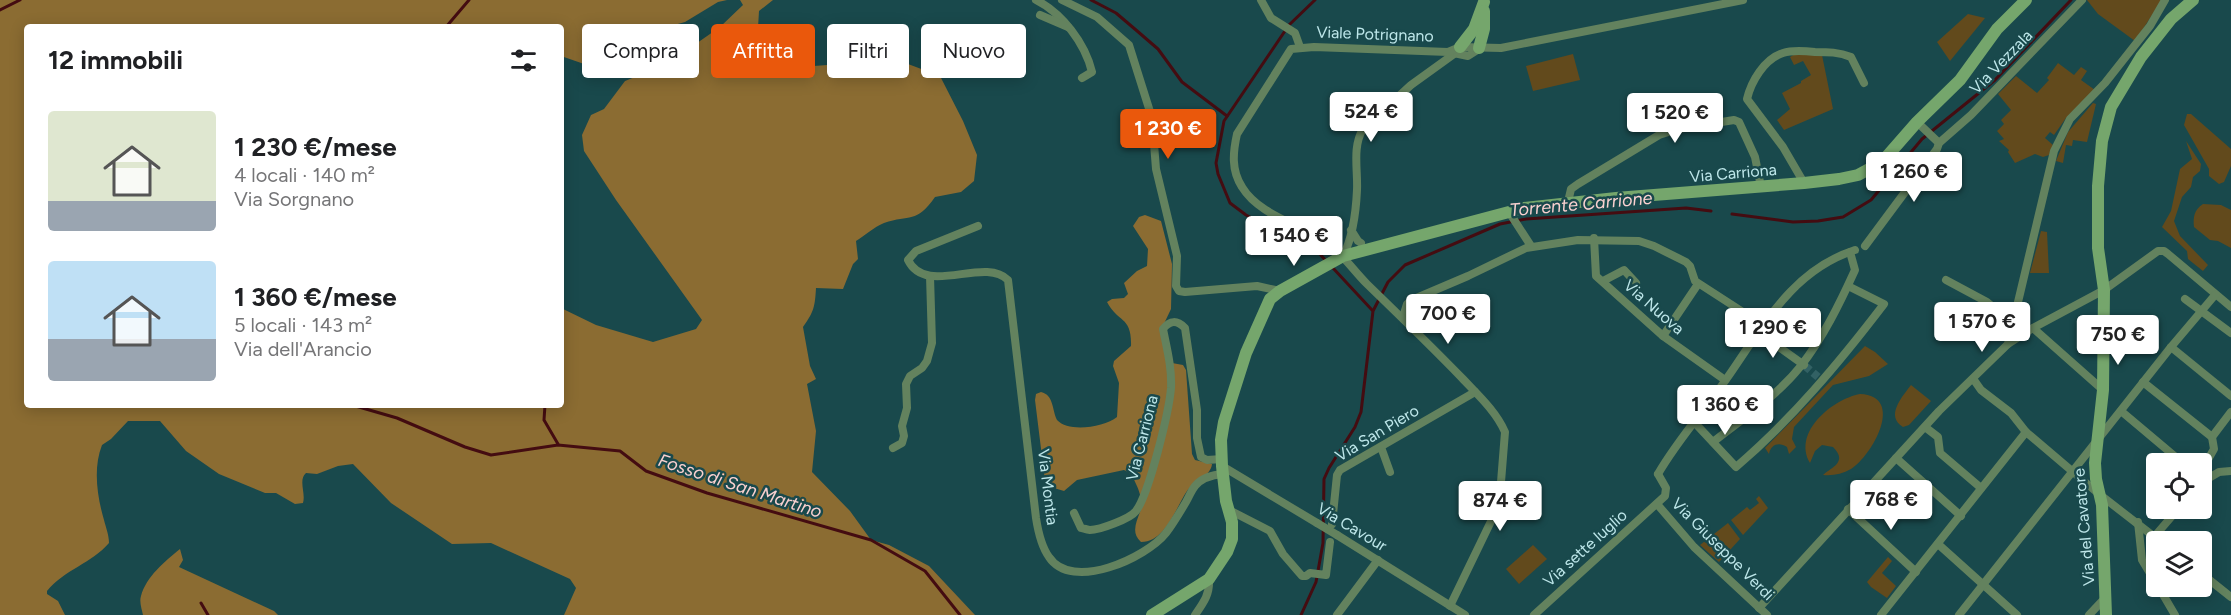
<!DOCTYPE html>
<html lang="it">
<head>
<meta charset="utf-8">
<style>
  body { margin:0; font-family:Figtree,sans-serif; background:#f2f2f2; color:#202124; height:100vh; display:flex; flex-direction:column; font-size:22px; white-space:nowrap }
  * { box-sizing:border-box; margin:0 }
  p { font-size:20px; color:#757577 }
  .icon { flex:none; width:33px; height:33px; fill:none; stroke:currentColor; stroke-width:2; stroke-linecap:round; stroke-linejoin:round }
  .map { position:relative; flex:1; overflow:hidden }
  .details { position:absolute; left:24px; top:24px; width:540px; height:384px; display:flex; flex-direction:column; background:#fff; border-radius:6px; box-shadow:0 3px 15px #0003 }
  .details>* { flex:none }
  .hud { position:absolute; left:582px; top:24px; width:570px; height:54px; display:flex; gap:12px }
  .tools { position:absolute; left:2146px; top:453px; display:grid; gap:12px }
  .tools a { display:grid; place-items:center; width:66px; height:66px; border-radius:6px; background:#fff; box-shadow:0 3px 15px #0003; font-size:30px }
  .price { position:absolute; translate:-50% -51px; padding:0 14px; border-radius:6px; background:#fff; color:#222; font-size:20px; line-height:39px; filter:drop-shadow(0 2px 3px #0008) }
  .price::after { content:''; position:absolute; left:50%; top:36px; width:18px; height:14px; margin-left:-9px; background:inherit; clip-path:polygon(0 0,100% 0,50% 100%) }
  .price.active { background:#ea580c; color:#fff }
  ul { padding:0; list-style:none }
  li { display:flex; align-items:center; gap:18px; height:150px; padding:0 24px }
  li span { display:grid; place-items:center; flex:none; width:168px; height:120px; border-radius:6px; color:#555 }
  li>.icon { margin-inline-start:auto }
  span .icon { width:72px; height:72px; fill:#fffc; stroke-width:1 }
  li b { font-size:26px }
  h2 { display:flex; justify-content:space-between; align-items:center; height:72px; padding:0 24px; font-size:26px }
  .tag { padding:0 21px; border-radius:6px; background:#fff; box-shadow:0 3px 15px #0003; font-size:21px; line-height:54px }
  .tag.active { background:#ea580c; color:#fff }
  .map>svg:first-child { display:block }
  .green { fill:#624a1c }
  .forest { fill:#8b6c32 }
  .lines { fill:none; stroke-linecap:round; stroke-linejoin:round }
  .stream { stroke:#440c11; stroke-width:3 }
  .street-tunnel { stroke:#326164; stroke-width:8; stroke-dasharray:8 4; stroke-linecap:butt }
  .street { stroke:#63825e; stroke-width:8 }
  .secondary { stroke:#75a66c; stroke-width:12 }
  .street-bridge { stroke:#63825e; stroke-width:8 }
  .labels { text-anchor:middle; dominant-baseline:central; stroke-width:5; stroke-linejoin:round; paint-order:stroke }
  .street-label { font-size:16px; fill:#bee7ea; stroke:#19494c }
  .water-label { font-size:18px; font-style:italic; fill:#fad1d0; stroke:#19494c }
</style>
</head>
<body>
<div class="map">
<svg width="2231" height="615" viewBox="0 0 2231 615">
  <rect width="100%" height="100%" fill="#19494c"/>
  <g class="green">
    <polygon points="2087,0 2162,0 2135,41 2098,14"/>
    <polygon points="1968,14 1985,18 1950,61 1937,42"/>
    <polygon points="1573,54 1580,80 1533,91 1526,66"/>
    <polygon points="1795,54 1822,55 1833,109 1784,130 1777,120 1790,109 1782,93 1801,83 1801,81 1811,75 1803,61 1794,65 1790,57"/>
    <polygon points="2058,63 2074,75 2081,67 2087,71 2081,80 2095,90 2066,118 2054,135 2050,132 2045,138 2053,145 2049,155 2043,157 2035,154 2015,163 2008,152 2009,150 1999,141 2004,139 1997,131 2004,124 2001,120 2011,110 1998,94 2016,76 2037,93 2049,80 2047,78"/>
    <polygon points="2093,103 2096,104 2087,142 2073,140 2072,146 2066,145 2063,163 2056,161 2068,132"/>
    <polygon points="2187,114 2191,114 2231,149 2231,166 2224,182 2219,184 2209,176 2209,169 2184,125"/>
    <polygon points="2186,141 2201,164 2200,171 2193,177 2191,187 2182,197 2174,221 2180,236 2208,265 2203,271 2188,259 2187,251 2162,227 2171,211 2180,169 2192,159"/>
    <path d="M2203,204L2221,205L2231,210V248L2218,241L2210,240L2194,227C2193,217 2194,210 2203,204Z"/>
    <polygon points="2041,231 2047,232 2049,273 2030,273"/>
    <path d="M1865,346L1875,352L1888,364L1869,376L1833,385L1794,427L1792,439L1796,447L1789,454L1787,447C1779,442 1771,444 1769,454L1765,448Z"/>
    <path d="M1911,385L1931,401L1909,425L1903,427C1885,416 1902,397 1911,385Z"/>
    <path d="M1860,394C1906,396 1872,456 1851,469C1842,474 1833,476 1823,475C1832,467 1848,462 1833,447L1822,445L1815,451L1810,463C1792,432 1833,399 1860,394Z"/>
    <polygon points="1759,496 1768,508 1743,535 1731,520 1747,507 1750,510 1759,503 1756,499"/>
    <polygon points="1728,523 1740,539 1719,562 1700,545"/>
    <polygon points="1533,545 1547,559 1519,584 1506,569"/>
    <polygon points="1888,557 1892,561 1882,573 1896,586 1887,598 1871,587 1867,582"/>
  </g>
  <g class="forest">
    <path d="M0,0H727L718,2L685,22L660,29L642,41L610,73L561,56V27H27V405H561V308L596,325L653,342L696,329L702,320L616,200L584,151L582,135L591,115L604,109L625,81L667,64L720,27L743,5L740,0H773L759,11L756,62L761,70L879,61L908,64L940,76L963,121L977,155L974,181L961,192L935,197C916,224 910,214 884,223C874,227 864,236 856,241L858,259L853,264L843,289L816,288C815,306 814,312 803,327L810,366L816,379L807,384L816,431L812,472L850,511L871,540L889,545L929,566L975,615H564L576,588L570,579L491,543L452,544L391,503L353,464L338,466L317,474L306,473C298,480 306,493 303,503L295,504L276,493H265L219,474L186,451L160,421H128L111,439L102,445C93,468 97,496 104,520C106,528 109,535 109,543C92,563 64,570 47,591V594L58,601L65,615H0Z"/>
    <path d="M1145,215L1161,221L1172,264L1171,309L1161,330L1172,363L1183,365L1186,370L1192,454L1195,460L1212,464C1211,476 1194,481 1187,491C1176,507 1166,542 1141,542C1131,533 1136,523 1140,512C1143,503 1140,492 1136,484C1133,477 1131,473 1124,470L1077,480L1064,491L1054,488L1045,481L1035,400L1036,394L1041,392C1054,395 1052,410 1057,420C1069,433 1104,427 1117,417L1119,383L1113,366L1114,361L1131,346C1132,316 1118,323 1107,302L1112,299L1124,298L1128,294L1124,283L1137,271L1147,266L1148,249L1133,226L1139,217Z"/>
    <path d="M180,549L183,560L179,567L274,611L278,615H143C142,610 139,602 141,596C146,577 165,561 180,549Z"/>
  </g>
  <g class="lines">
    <g class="stream">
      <polyline points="1091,0 1116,13 1136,30 1158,49 1182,82 1227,116"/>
      <polyline points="1315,0 1289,25 1224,121 1216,163 1218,174 1230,203 1246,215 1319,253 1327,262"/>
      <polyline points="0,10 20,0"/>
      <polyline points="446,27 469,0"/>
      <polyline points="1732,214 1793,222 1818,221 1843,217 1871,200 1922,139 1995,80 2071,0"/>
      <polyline points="1332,267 1372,310"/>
      <polyline points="352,405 397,418 465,447 491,455 558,445 620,451 646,471 707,493 871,540 925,571 960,615"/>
      <polyline points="545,405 544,420 558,444"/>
      <polyline points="201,603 208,615"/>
      <polyline points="1301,615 1316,582 1323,543 1324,479 1329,468 1355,427 1361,412 1373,311 1388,282 1405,265 1500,224 1526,219 1686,208 1711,211"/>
    </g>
    <polyline class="street-tunnel" points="1804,365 1818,377"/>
    <g class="street">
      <path d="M1036,0C1062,13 1085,43 1092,72L1082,78"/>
      <polyline points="1062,0 1097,17 1129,45 1152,118 1156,169 1177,256 1176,286 1179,291 1185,292 1257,286 1280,291"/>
      <polyline points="1261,0 1271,18 1295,33 1300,47"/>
      <polyline points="1040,15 1068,27"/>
      <polyline points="1449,52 1468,56 1479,49"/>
      <polyline points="1917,122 1939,143"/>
      <path d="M1804,183L1783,147L1747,99C1751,82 1764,59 1783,53C1792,50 1805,51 1815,52C1828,52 1839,52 1851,57L1864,83"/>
      <polyline points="1568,202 1571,189 1578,184 1659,135 1678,129 1734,120 1739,122 1755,157 1761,187"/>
      <polyline points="1509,212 1531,246"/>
      <path d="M978,226L916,251L908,260C926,297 984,256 1008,280L1036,518C1038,531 1041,546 1049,557C1072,592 1146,558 1166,533C1173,524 1180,512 1186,502C1189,497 1191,491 1195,486C1202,477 1213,475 1223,474"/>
      <polyline points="1351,230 1358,241 1361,243"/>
      <polyline points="1594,238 1596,276 1663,336 1725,380"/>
      <polyline points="1865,246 1937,149 1939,143 1971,115 2082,0"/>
      <path d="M1343,256C1353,237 1356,211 1357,190C1358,170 1352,147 1363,129L1411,85L1454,54"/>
      <polyline points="1946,280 1987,302 2012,323"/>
      <polyline points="1603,281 1624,270 1636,283"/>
      <polyline points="2185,299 2231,333"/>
      <polyline points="1403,317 1407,304 1414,299 1468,276 1526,248 1578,240 1639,241 1654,246 1686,262 1690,266 1695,281 1763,325"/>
      <polyline points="2033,328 2103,390"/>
      <polyline points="1758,332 1804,365"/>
      <polyline points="1663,336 1698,284"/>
      <polyline points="2008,344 2033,328 2104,290 2158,251 2164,251 2168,254 2231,307"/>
      <polyline points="2171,347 2231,396"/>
      <polyline points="1974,380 1981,390 2011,413 2026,432 2099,494 2161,542"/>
      <polyline points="2143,382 2212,437"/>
      <polyline points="2121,411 2184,464"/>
      <path d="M1694,422L1736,467C1792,419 1839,363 1884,304L1848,286"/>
      <polyline points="1925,427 1938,437 1940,453 1981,488"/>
      <path d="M1713,442C1742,419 1777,396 1800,367C1823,338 1840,303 1855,270L1850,252"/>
      <polyline points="1381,447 1390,472"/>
      <polyline points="893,448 902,443 904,436 902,426 907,408 906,384 910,376 922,368 927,361 932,343 930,276"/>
      <polyline points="1896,458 1961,516"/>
      <polyline points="1222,466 1317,523"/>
      <polyline points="2202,470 2214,449 2212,437 2231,412"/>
      <path d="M1658,474C1677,441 1703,412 1725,381C1762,329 1790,271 1855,250"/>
      <polyline points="2202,482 2219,472 2231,471"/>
      <polyline points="1657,504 1694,547 1767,615"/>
      <polyline points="1848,509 1916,572"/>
      <polyline points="1229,510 1270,531 1283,554 1302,576 1306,576 1310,573 1326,575 1330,542"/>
      <path d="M1074,513L1081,528C1082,528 1089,530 1090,530C1099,530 1130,519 1136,511C1149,494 1169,412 1171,388C1172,368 1167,349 1163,329C1170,320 1177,320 1185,328L1197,410V438L1201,457L1207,460L1222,459"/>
      <polyline points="2138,522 2142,560 2157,585"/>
      <polyline points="1332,524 1337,475 1340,470 1475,392"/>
      <polyline points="1337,535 1465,615"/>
      <polyline points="2154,537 2179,508"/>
      <polyline points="1938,544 2017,615"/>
      <polyline points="2202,574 2231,597"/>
      <polyline points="2158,586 2175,615"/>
      <path d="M1450,606L1496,511L1501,482L1505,432C1496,411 1477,394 1462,378C1431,346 1399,315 1367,284C1353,270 1342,253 1326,242C1299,224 1259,215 1242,187C1231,170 1233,152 1237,134L1291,49L1314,47L1448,52L1460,47L1501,48L1743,0"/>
      <polyline points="1759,608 1939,411 2008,344 2054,151 2070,119 2105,83 2150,26 2165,0"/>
      <path d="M1195,615C1204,602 1210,594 1209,579"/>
      <polyline points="1337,615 1378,560"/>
      <polyline points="1534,615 1665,496 1666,488 1658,474"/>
      <polyline points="1881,615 2026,432"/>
      <polyline points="1959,615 2171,347 2215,295"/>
      <polyline points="2089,615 2106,597"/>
    </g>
    <g class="secondary">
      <polyline points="1460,47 1474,29 1484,2"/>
      <polyline points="1479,48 1484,29 1484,11"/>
      <polyline points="1152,615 1209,579 1227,552 1232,539 1232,522 1226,501 1222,466 1221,440 1224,422 1246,353 1270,299 1280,291 1343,256 1524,208 1616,198 1804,183 1839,179 1858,175 1882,162 1917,122 1960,80 1997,29 2026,0"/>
      <polyline points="2106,615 2102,505 2096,479 2095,463 2103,390 2104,290 2098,248 2098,186 2102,141 2111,107 2141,57 2171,19 2193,0"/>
    </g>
    <polyline class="street-bridge" points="1317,523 1337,535"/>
  </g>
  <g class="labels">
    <g class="street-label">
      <text transform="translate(1375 34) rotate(2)">Viale Potrignano</text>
      <text transform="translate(2001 62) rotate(-46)">Via Vezzala</text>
      <text transform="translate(1733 173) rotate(-5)">Via Carriona</text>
      <text transform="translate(1654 307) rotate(41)">Via Nuova</text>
      <text transform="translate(1377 433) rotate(-31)">Via San Piero</text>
      <text transform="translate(1142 438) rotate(-76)">Via Carriona</text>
      <text transform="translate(1048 487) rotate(83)">Via Montia</text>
      <text transform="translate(1352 527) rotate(31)">Via Cavour</text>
      <text transform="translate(2084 527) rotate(-95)">Via del Cavatore</text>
      <text transform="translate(1585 548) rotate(-42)">Via sette luglio</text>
      <text transform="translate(1723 549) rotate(45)">Via Giuseppe Verdi</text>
    </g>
    <g class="water-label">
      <text transform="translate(1581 204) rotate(-5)">Torrente Carrione</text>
      <text transform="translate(740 486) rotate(18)">Fosso di San Martino</text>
    </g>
  </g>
</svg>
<div class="tools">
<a><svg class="icon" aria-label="locate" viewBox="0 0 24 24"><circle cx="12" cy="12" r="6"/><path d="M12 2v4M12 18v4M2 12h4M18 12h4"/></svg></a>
<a><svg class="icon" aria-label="layers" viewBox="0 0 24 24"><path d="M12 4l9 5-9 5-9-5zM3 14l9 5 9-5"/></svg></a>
</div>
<b class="price" style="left:1371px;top:143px">524 €</b>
<b class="price" style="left:1675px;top:144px">1 520 €</b>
<b class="price active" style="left:1168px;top:160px">1 230 €</b>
<b class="price" style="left:1914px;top:203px">1 260 €</b>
<b class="price" style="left:1294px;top:267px">1 540 €</b>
<b class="price" style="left:1448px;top:345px">700 €</b>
<b class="price" style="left:1982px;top:353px">1 570 €</b>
<b class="price" style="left:1773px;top:359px">1 290 €</b>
<b class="price" style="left:2118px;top:366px">750 €</b>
<b class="price" style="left:1725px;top:436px">1 360 €</b>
<b class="price" style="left:1891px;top:531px">768 €</b>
<b class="price" style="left:1500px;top:532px">874 €</b>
<div class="hud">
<a class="tag">Compra</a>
<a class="tag active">Affitta</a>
<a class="tag">Filtri</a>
<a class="tag">Nuovo</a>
</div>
<section class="details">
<h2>12 immobili<svg class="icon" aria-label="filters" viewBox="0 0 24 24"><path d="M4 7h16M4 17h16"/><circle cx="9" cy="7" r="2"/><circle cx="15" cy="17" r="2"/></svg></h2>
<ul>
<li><span style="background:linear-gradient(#dfe7d0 75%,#9aa5b1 0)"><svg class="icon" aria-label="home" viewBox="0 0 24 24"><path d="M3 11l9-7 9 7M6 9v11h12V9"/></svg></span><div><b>1 230 €/mese</b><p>4 locali · 140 m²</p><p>Via Sorgnano</p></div></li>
<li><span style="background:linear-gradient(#bfe0f5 65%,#9aa5b1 0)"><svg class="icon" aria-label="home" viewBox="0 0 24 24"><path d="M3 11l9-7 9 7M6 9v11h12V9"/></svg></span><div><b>1 360 €/mese</b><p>5 locali · 143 m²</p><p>Via dell'Arancio</p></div></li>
</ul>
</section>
</div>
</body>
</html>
